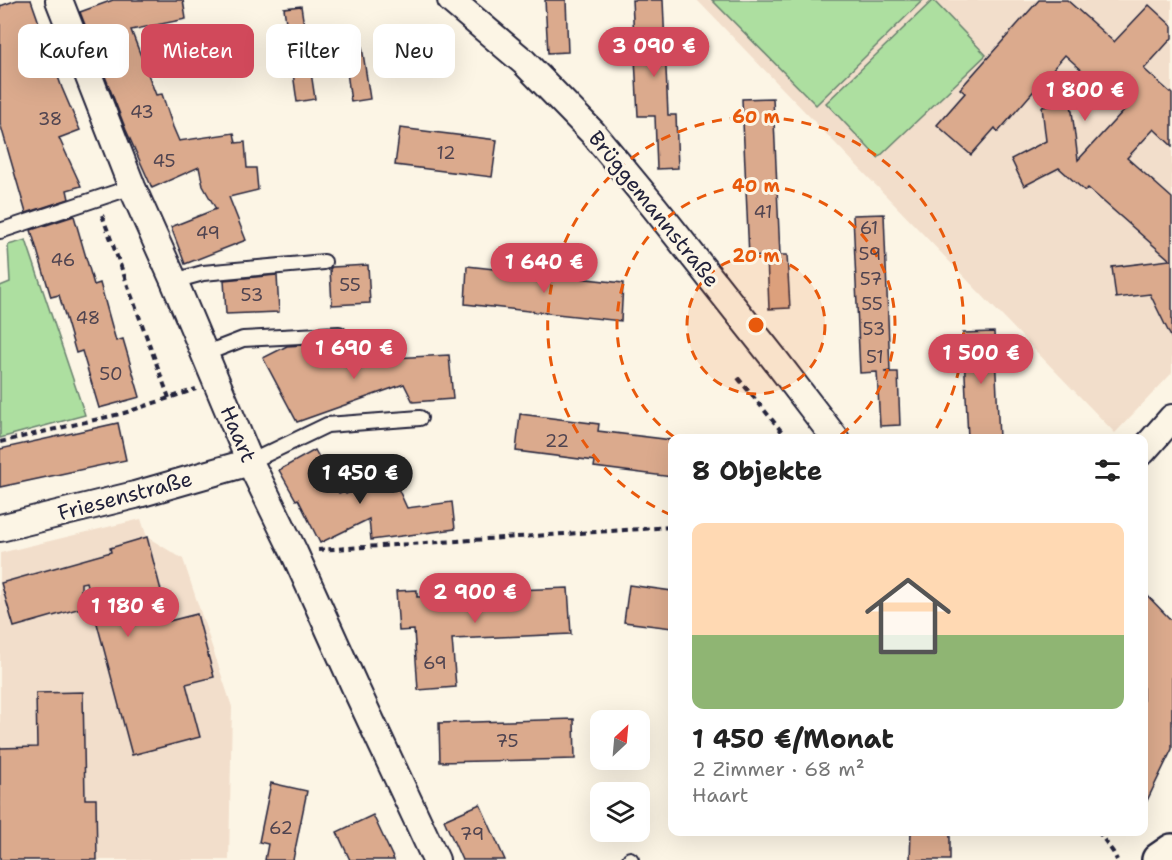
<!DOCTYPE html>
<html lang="de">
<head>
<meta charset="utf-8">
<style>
  body { margin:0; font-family:"Shantell Sans",sans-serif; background:#f2f2f2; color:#222; height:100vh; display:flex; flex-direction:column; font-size:22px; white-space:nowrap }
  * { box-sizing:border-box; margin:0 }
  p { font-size:20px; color:#767676 }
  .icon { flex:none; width:33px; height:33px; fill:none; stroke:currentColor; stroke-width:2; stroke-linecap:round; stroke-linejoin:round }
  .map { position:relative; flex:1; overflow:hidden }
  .sheet { position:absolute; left:668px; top:434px; width:480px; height:402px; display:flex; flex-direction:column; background:#fff; border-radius:12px; box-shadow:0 6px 24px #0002 }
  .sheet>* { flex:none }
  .hud { position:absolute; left:18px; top:24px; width:560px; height:54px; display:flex; gap:12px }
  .needle { width:39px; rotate:26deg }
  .fabs { position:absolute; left:590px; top:710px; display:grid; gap:12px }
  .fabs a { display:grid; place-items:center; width:60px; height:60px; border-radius:12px; background:#fff; box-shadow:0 6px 24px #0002; font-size:30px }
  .price { position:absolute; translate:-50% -51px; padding:0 14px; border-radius:21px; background:#d1495b; color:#fff; font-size:20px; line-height:39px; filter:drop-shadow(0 2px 3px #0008) }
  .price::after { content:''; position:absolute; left:50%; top:36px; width:18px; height:14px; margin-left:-9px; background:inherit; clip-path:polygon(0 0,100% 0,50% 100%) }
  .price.active { background:#222; color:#fff }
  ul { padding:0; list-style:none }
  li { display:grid; align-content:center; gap:12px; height:318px; padding:0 24px }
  li span { display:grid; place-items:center; height:186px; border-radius:12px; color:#555 }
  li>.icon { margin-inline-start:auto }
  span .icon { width:108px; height:108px; fill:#fffc; stroke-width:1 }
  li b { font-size:26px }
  h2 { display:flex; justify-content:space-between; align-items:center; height:72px; padding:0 24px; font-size:26px }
  .pill { padding:0 21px; border-radius:12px; background:#fff; box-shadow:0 6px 24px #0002; font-size:21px; line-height:54px }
  .pill.active { background:#d1495b; color:#fff }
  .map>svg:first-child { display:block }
  .built { fill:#f2decb }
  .green { fill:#addfa0; stroke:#68806e; stroke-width:1.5 }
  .building { fill:#dbaa8d; stroke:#22223b; stroke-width:1.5 }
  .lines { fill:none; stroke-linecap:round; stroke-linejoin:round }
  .lane-casing { stroke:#22223b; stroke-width:18 }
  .street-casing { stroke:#22223b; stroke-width:30 }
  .secondary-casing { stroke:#22223b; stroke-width:38 }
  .path { stroke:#22223b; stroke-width:4; stroke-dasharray:6 4.5; stroke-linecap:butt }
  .lane { stroke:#fcf5e5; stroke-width:14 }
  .street { stroke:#fcf5e5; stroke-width:26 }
  .secondary { stroke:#fcf5e5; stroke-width:33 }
  .ring { fill:none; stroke:#e8590c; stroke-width:3; stroke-dasharray:10 8 }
  .labels { text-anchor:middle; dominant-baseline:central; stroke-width:6; stroke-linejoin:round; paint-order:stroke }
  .number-label { font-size:18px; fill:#504450 }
  .street-label { font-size:21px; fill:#22223b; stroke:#fcf5e5 }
  .centre { fill:#e8590c; stroke:#fcf5e5; stroke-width:3 }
  .ring-label { font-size:18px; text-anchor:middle; font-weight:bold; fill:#e8590c; stroke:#fcf5e5; stroke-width:6; stroke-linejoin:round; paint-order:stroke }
</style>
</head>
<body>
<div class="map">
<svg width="1172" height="860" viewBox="0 0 1172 860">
  <rect width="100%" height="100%" fill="#fcf5e5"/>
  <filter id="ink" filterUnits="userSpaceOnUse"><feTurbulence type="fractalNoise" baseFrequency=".0167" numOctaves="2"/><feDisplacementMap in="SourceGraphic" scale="12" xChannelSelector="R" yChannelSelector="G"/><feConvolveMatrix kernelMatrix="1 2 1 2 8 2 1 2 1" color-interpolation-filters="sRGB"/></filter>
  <g filter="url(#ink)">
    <g class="built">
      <polygon points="697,0 1172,0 1172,373 1115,433"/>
      <polygon points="141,519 147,537 183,559 232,707 229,860 0,860 0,553"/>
    </g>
    <g class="green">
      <polygon points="712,0 923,0 816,105"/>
      <polygon points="933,0 986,55 878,158 826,103"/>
      <polygon points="26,240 85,415 0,438 0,286 10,282 8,245"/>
    </g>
    <g class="building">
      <polygon points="17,0 31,0 62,88 80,130 59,138 81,186 67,190 69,199 26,213 0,123 0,6"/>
      <polygon points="113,0 183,0 186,19 131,30 156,95 162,94 173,127 179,141 234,133 236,143 245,142 247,168 256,168 258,190 229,197 246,240 185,264 171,227 216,209 203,186 199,167 152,188 126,130 80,12"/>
      <polygon points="545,0 566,0 568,52 548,53"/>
      <polygon points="632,0 663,0 668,115 676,115 678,168 657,169 655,116 638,116"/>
      <polygon points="1039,0 1067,0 1114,42 1149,5 1172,26 1172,38 1144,69 1172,94 1172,146 1154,129 1127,158 1172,198 1172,339 1150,294 1116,298 1112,267 1170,260 1088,188 1085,191 1059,168 1024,186 1011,159 1046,141 1042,107 1071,103 1078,160 1125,109 1065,55 998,132 995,128 971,155 937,125 965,93 960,89"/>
      <polygon points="301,6 315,99 297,102 284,8"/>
      <polygon points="361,40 370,99 351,102 343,42"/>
      <polygon points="773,98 780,255 769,255 787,255 790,308 769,309 767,256 749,257 742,99"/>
      <polygon points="400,128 497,140 492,177 395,165"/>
      <polygon points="884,214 890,371 884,372 898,372 900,425 880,426 877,372 860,373 853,215"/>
      <polygon points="74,216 94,285 100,283 116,341 123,339 140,397 99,408 82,351 76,353 59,295 51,297 31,230"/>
      <polygon points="368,265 370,303 332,305 330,269 332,267"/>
      <polygon points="467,266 623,283 621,321 465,304"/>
      <polygon points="277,275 279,312 226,314 224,280"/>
      <polygon points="994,332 999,438 968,438 963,333"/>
      <polygon points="304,345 316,362 449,355 453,399 413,402 404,384 297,422 263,358 287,346"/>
      <polygon points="520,414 599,424 598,431 672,440 672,477 594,467 595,461 516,451"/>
      <polygon points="118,423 126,460 0,487 0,449"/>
      <polygon points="315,450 339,493 344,491 346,494 391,473 407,508 452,502 455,529 371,540 369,519 320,543 298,499 296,500 279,470"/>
      <polygon points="147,537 169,621 197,614 214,677 186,684 200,737 132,755 86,582 81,583 81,608 14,627 1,583 111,552 110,548"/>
      <polygon points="629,585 672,591 672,628 624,622"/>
      <polygon points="568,588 571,634 452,639 456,687 418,690 414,630 399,631 396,591 417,590 417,597 460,594 460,592"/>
      <polygon points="1143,591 1172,621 1172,749 1143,809"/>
      <polygon points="83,692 85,799 96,799 97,860 0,860 0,748 37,747 36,693"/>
      <polygon points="574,719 575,759 440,762 439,723"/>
      <polygon points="271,783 307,791 293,860 265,860 268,844 259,842"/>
      <polygon points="480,804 505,860 462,860 444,820"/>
      <polygon points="373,815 394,860 350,860 337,832"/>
      <polygon points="911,831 950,831 950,860 910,860"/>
    </g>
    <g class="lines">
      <g class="lane-casing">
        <g id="lane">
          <polyline points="0,231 132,187"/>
          <polyline points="174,281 203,273 324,262"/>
          <polyline points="204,354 243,339 339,334"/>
          <polyline points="250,462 327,425 420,418"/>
          <polyline points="630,859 631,860"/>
        </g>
      </g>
      <g class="street-casing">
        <g id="street">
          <polyline points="59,0 132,187 174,281 250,462 294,552 355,687 436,860"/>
          <polyline points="451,0 524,62 593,133 655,208 773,357 835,438"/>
          <polyline points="1143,451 1172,418"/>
          <polyline points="0,528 135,495 250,462"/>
        </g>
      </g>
      <g class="secondary-casing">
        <polyline id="secondary" points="1159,860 1172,851"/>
      </g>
      <g class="path">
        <polyline points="102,215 169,398"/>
        <polyline points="738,378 787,438"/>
        <polyline points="0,442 124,413 196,389"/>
        <polyline points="318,550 672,527"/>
        <polyline points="1098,831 1113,852 1117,860"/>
      </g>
      <use href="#lane" class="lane"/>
      <use href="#street" class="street"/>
      <use href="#secondary" class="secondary"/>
    </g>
  </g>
  <circle cx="756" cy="325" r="69" fill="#e8590c" fill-opacity=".12"/>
  <g class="ring">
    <circle cx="756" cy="325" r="69"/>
    <path d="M674 437A139 139 0 1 1 838 437"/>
    <path d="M671 515A208 208 0 1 1 931 437"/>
  </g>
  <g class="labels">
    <g class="number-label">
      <text x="142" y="112">43</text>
      <text x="50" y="119">38</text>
      <text x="446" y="153">12</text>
      <text x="164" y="161">45</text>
      <text x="763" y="212">41</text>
      <text x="869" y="228">61</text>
      <text x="208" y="233">49</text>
      <text x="870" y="254">59</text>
      <text x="63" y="260">46</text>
      <text x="871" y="279">57</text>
      <text x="350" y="285">55</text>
      <text x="252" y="295">53</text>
      <text x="872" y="304">55</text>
      <text x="88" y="318">48</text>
      <text x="874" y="329">53</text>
      <text x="875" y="357">51</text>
      <text x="111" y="374">50</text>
      <text x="557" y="441">22</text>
      <text x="435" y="663">69</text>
      <text x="507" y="741">75</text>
      <text x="281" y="828">62</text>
      <text x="472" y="834">79</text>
    </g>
    <g class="street-label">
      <text transform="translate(654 209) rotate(51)">Brüggemannstraße</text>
      <text transform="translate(238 434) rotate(67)">Haart</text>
      <text transform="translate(125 496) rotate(-15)">Friesenstraße</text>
    </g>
  </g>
  <circle cx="756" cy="325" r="9" class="centre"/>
  <g class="ring-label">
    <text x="756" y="123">60 m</text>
    <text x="756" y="192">40 m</text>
    <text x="756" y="262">20 m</text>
  </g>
</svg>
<div class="fabs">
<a><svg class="needle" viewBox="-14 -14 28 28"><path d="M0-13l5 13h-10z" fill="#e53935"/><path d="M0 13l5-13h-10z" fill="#767676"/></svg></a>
<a><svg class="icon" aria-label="layers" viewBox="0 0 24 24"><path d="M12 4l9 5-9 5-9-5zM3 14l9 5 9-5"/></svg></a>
</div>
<b class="price" style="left:654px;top:78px">3 090 €</b>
<b class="price" style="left:1085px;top:122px">1 800 €</b>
<b class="price" style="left:544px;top:294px">1 640 €</b>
<b class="price" style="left:354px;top:380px">1 690 €</b>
<b class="price" style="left:981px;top:385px">1 500 €</b>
<b class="price active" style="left:360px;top:505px">1 450 €</b>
<b class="price" style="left:475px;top:624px">2 900 €</b>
<b class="price" style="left:128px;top:638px">1 180 €</b>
<div class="hud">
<a class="pill">Kaufen</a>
<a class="pill active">Mieten</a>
<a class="pill">Filter</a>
<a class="pill">Neu</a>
</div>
<section class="sheet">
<h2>8 Objekte<svg class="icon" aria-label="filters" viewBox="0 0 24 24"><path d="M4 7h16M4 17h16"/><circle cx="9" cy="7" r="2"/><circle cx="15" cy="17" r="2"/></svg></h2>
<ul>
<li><span style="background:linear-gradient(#ffd9b3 60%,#8fb573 0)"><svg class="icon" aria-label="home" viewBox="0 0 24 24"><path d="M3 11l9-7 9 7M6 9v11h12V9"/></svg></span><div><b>1 450 €/Monat</b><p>2 Zimmer · 68 m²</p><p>Haart</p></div></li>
</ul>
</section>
</div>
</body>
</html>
